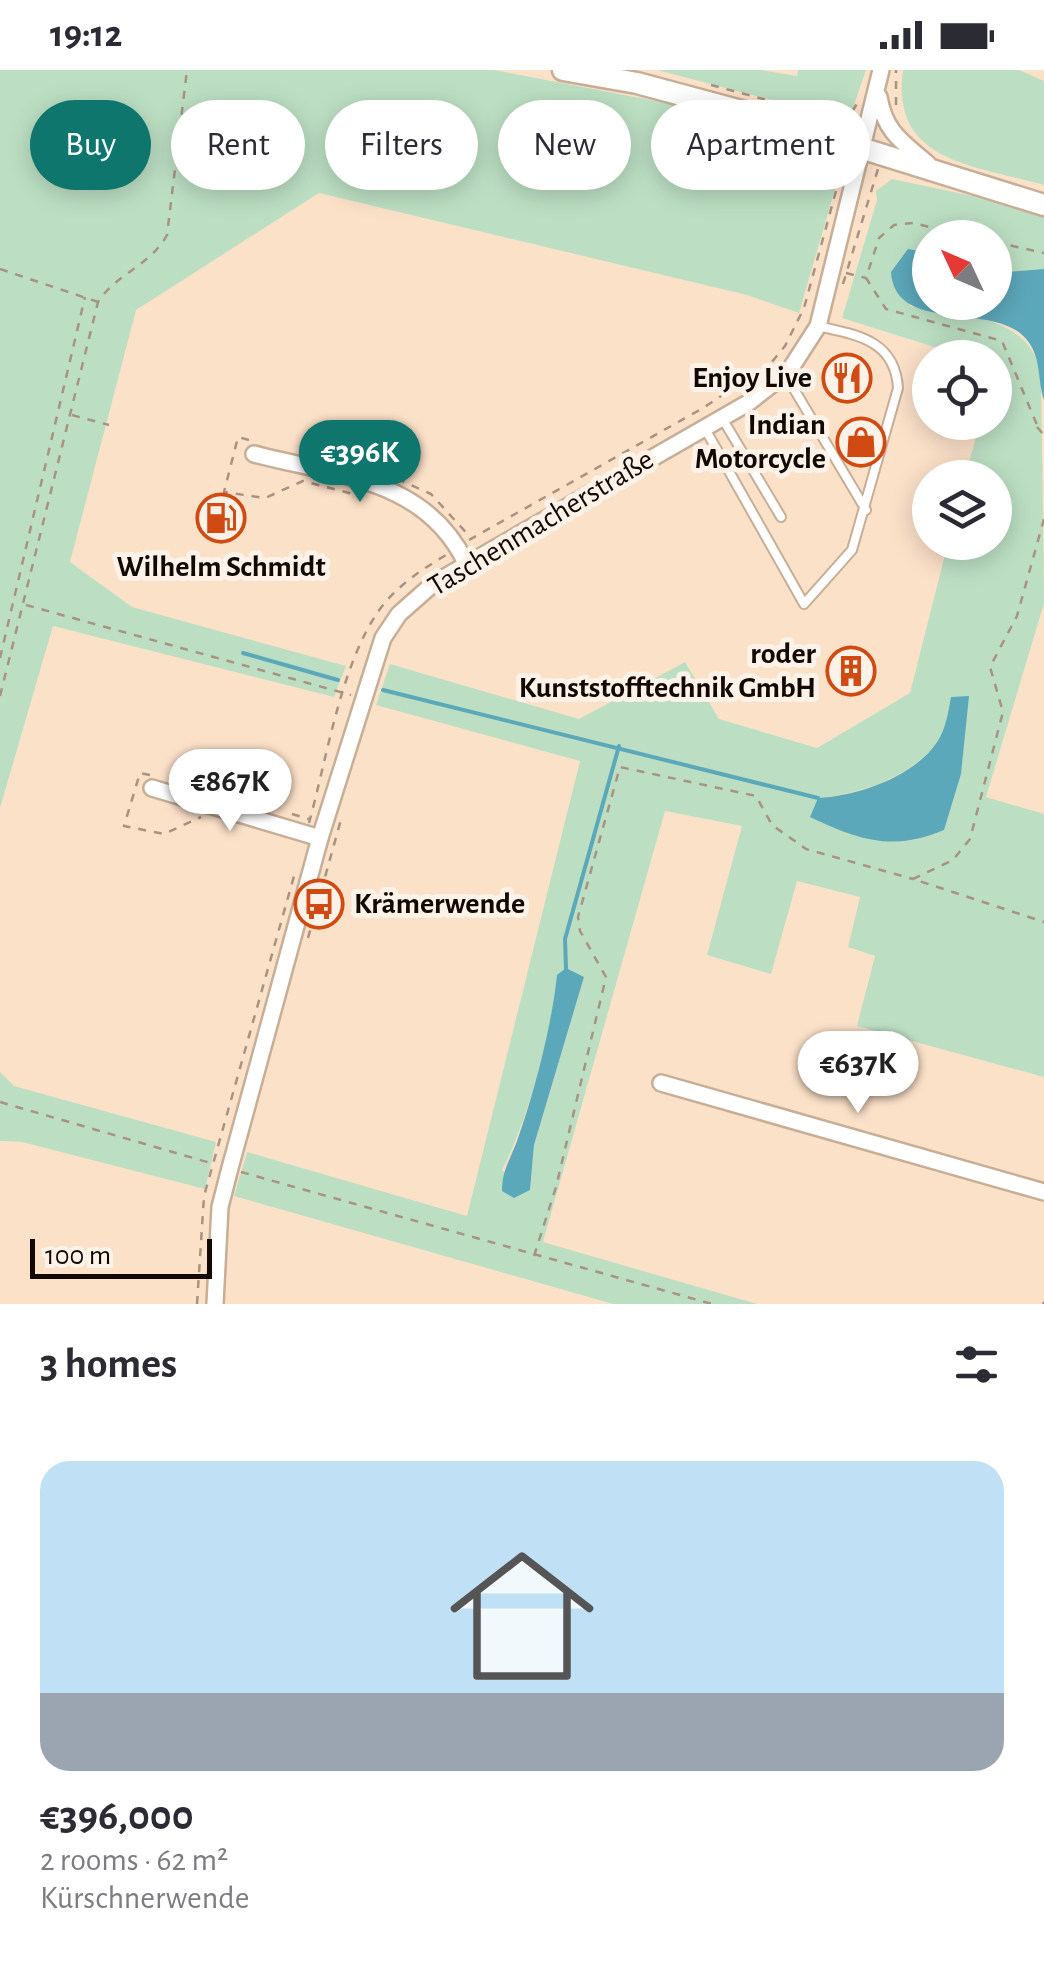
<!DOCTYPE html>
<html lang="en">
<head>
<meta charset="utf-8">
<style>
  body { margin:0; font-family:"Alegreya Sans",sans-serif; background:#f2f2f3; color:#2b2b33; height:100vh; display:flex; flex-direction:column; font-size:38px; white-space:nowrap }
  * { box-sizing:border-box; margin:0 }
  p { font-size:32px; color:#7c7c81 }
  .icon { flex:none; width:55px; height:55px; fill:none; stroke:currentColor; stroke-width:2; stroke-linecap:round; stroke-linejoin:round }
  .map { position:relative; height:1234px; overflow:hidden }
  .drawer { display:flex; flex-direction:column; background:#fff; flex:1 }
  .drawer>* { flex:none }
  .hud { position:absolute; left:30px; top:30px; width:985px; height:90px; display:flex; gap:20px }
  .needle { width:65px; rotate:314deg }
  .controls { position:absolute; left:912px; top:150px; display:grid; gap:20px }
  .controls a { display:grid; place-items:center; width:100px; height:100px; border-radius:50%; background:#fff; box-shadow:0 5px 25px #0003; font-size:50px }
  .scale { position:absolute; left:30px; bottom:25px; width:182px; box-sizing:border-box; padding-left:10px; border:5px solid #120903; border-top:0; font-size:28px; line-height:35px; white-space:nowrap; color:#120903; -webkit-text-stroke:8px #fcf2e8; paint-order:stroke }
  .price { position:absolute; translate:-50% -85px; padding:0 22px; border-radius:35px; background:#fff; color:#222; font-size:32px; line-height:65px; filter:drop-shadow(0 2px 5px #0008) }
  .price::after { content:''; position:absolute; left:50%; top:60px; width:30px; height:22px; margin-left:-15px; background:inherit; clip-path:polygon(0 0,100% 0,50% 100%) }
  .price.current { background:#0f766e; color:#fff }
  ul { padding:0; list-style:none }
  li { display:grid; align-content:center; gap:20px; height:530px; padding:0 40px }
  li span { display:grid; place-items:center; height:310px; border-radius:30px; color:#555 }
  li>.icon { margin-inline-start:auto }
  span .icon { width:180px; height:180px; fill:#fffc; stroke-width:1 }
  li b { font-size:42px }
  h2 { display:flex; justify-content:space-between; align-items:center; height:120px; padding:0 40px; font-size:42px }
  .chip { padding:0 35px; border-radius:45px; background:#fff; box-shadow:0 5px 25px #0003; font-size:35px; line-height:90px }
  .chip.current { background:#0f766e; color:#fff }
  .status { display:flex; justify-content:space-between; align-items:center; height:70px; padding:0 50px; background:#fff; direction:ltr }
  .status svg { height:28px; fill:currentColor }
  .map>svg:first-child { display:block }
  .green { fill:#bcdfc3; fill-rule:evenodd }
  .water { fill:#5ca8bb }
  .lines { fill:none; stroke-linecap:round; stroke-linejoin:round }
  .stream { stroke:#5ca8bb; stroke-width:4 }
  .service-casing { stroke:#c7ae96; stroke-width:12 }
  .minor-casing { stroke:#c7ae96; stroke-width:20 }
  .secondary-casing { stroke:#c7ae96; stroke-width:25 }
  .path { stroke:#a89382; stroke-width:2.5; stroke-dasharray:8 8; stroke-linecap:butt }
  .service { stroke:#fff; stroke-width:8 }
  .minor { stroke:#fff; stroke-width:15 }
  .secondary { stroke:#fff; stroke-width:20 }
  .labels { text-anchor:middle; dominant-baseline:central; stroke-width:10; stroke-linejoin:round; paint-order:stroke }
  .poi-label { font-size:30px; font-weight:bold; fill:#120903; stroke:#fcf2e8; text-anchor:end }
  .street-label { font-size:30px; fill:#120903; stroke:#fcf2e8 }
</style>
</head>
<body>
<div class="status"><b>19:12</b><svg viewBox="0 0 49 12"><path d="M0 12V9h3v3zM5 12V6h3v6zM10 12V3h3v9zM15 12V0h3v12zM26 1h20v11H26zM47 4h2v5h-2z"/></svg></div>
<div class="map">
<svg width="1044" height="1234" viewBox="0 0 1044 1234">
  <rect width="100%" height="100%" fill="#fce1c9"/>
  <g class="green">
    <polygon points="0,0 494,0 719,43 719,77 725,80 735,72 727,63 734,47 747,51 828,79 837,112 799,243 747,225 319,123 136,240 70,492 132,537 346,596 334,627 53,556 0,738"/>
    <polygon points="657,0 761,0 797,6 798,0 866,0 852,41 841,48"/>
    <path d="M903,0H1019L1044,11V115C975,95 890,93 903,0Z"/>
    <path d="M892,109L1044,141V199L995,203V168H930V183L921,179L910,236C959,246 1027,243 1041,302L1044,533L986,727L1044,744V1007L857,956L875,886L848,877L860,827L797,811L771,904L707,885L742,756L665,741L543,1172L757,1234H613L234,1126L247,1082L467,1146L580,691L376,635L390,594L579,649L685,592L719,649L817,678L910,623L948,473L995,472V408L965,407L980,353L995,352V288L966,287L842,248L877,130L876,121ZM951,627L944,760C883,786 866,765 818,728C857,725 913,707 937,672C946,660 948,642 951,627ZM557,905L584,907L534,1075L530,1120L502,1100C528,1051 552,961 557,905Z"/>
    <polygon points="0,1002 14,1016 216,1072 205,1119 22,1072 0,1071"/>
  </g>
  <g class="water">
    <path d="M908,179L930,183V232H995V203L1044,199V330C1037,309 1042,289 1027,270C996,230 895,266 891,202Z"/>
    <path d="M969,626L961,704L944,760C893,782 859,770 810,747L818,728C857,726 914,707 937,672C946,659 948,642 951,627Z"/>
    <path d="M566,898L584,907L534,1075L530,1120L514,1128L502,1121C502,1100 510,1090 517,1071C534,1024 552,954 557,905Z"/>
  </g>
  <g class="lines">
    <g class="stream">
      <polyline points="243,583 338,610"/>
      <polyline points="383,620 818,728"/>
      <polyline points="566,898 565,869 619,676"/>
    </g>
    <g class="service-casing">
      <g id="service">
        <polyline points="785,304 866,440"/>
        <polyline points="722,348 781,447"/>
        <path d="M704,357L804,534L852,480L898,318C895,270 857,265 818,256"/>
      </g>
    </g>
    <g class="minor-casing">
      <g id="minor">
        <path d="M879,27C885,63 903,72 928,94"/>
        <path d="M254,384C337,406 425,408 466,493"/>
        <polyline points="152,718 320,768"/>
        <polyline points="661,1013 1044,1122"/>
        <polyline points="215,1234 220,1137 230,1098 320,768 383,568 399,544 433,514 748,333 789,301 818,256 881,0"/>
      </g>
    </g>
    <g class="secondary-casing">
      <polyline id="secondary" points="563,0 637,13 745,42 1044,135"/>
    </g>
    <g class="path">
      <polyline points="711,15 852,53"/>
      <polyline points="896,35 896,0"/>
      <polyline points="844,55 858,32"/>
      <polyline points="835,86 840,103"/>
      <polyline points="975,168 913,153 894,155 879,168 866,208 886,239 1002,271 1037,355 1044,356"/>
      <polyline points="995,172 1044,183"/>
      <polyline points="0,199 98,232"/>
      <polyline points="846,203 866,208"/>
      <polyline points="843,214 878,99"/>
      <polyline points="72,345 109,355"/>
      <polyline points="1037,357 1044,365"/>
      <polyline points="249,370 238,367 224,422 265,428 303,411 361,426"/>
      <polyline points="397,409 431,424 471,468"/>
      <polyline points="1044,449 1017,546 990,597 1003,642 970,769 953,790 913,809 1044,852"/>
      <polyline points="469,470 703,338 771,293 785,276 804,238 839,110"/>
      <polyline points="26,535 351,625"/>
      <polyline points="0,588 85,227"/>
      <path d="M0,626L98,232C116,204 151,195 167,165L187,0"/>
      <polyline points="150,705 140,703 124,756 164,764 201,747"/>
      <polyline points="292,744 309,749"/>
      <path d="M309,753C327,688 341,593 380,539C397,516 421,500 446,485"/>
      <polyline points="308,868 342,746"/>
      <polyline points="0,1032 214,1094"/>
      <polyline points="241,1102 712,1234"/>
      <polyline points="534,1186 556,1117 606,907 580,861 578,847 620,697 756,726 772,755 806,779 913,809"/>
      <polyline points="197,1234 204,1126 296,799"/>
      <polyline points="1043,1234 1044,1232"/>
    </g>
    <use href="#service" class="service"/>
    <use href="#minor" class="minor"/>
    <use href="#secondary" class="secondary"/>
  </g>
  <defs>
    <g id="restaurant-ring" transform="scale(2.5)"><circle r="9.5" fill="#fcf2e8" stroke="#d04a11" stroke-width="1.5"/><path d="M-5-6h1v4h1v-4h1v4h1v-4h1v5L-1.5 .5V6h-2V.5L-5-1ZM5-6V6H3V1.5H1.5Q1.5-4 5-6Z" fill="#d04a11"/></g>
    <g id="shop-ring" transform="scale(2.5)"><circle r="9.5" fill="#fcf2e8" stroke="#d04a11" stroke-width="1.5"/><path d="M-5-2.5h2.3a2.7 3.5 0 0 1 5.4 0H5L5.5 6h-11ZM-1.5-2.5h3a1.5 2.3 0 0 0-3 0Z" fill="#d04a11"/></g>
    <g id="fuel-ring" transform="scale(2.5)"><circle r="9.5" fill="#fcf2e8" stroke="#d04a11" stroke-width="1.5"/><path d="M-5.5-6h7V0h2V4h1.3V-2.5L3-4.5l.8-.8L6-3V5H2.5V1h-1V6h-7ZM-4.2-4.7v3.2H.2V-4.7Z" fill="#d04a11"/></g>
    <g id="building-ring" transform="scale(2.5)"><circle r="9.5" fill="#fcf2e8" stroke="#d04a11" stroke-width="1.5"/><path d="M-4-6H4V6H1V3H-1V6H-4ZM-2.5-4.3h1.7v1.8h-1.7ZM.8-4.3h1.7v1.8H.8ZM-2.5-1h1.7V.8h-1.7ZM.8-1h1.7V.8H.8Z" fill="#d04a11"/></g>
    <g id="bus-ring" transform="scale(2.5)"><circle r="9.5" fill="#fcf2e8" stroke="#d04a11" stroke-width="1.5"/><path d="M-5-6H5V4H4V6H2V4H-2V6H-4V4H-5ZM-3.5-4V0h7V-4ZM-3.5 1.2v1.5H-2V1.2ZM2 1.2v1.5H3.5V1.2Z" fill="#d04a11"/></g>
  </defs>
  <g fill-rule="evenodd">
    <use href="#restaurant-ring" x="847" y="308"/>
    <use href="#shop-ring" x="861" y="372"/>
    <use href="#fuel-ring" x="221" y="448"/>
    <use href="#building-ring" x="851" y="601"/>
    <use href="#bus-ring" x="319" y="834"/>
  </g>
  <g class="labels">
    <g class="poi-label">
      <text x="812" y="308">Enjoy Live</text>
      <text x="826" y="355">Indian<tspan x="826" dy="34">Motorcycle</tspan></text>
      <text x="221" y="497" text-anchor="middle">Wilhelm Schmidt</text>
      <text x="816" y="584">roder<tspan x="816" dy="34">Kunststofftechnik GmbH</tspan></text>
      <text x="354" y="834" text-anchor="start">Krämerwende</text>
    </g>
    <g class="street-label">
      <text transform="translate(541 453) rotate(-31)">Taschenmacherstraße</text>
    </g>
  </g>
</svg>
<div class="controls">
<a><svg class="needle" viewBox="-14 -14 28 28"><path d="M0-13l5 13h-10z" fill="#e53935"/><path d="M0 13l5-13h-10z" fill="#7c7c81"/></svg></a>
<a><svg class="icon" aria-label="locate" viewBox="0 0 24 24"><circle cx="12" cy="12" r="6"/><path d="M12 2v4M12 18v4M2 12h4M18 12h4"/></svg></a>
<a><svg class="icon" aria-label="layers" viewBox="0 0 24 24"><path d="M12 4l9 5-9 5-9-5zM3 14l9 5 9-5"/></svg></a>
</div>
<div class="scale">100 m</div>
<b class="price current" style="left:360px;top:435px">€396K</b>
<b class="price" style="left:230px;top:764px">€867K</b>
<b class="price" style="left:858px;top:1046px">€637K</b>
<div class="hud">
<a class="chip current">Buy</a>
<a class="chip">Rent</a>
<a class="chip">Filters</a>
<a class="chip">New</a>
<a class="chip">Apartment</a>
</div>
</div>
<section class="drawer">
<h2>3 homes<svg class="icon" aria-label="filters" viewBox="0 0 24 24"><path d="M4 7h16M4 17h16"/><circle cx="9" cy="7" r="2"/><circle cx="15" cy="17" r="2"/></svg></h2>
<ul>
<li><span style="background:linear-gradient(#bfe0f5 75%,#9aa5b1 0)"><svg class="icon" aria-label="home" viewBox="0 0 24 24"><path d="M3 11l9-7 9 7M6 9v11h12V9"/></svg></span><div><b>€396,000</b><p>2 rooms · 62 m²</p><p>Kürschnerwende</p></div></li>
</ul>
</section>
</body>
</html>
